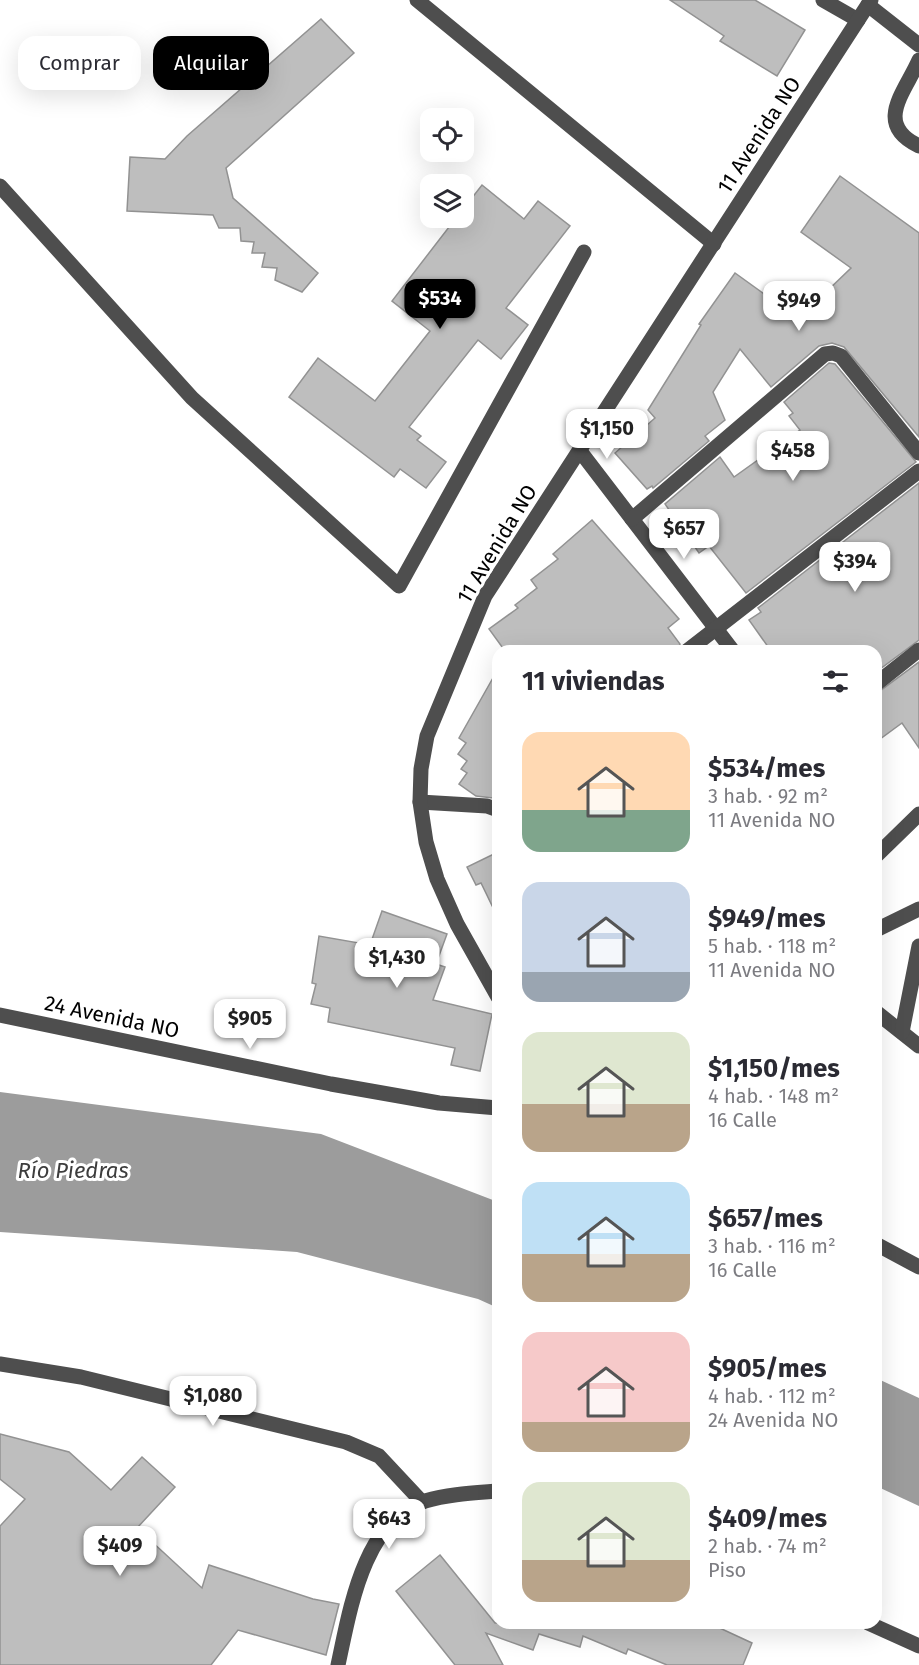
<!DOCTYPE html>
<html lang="es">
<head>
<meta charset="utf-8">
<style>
  body { margin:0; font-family:"Fira Sans",sans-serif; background:#f2f2f3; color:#2b2b33; height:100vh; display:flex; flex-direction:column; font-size:22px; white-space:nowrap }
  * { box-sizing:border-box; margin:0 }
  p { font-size:20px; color:#7c7c81 }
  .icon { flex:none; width:33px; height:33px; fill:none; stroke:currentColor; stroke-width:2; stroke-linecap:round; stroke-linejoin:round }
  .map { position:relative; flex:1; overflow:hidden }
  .details { position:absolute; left:492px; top:645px; width:390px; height:984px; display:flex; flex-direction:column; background:#fff; border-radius:18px; box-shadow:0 6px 24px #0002 }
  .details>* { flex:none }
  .top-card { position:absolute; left:18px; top:36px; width:384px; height:54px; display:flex; gap:12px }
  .fabs { position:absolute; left:420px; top:108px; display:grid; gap:12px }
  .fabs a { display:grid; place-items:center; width:54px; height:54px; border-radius:12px; background:#fff; box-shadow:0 6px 24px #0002; font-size:30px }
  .price { position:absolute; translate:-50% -51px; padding:0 14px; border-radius:12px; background:#fff; color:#222; font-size:20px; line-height:39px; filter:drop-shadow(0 2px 3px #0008) }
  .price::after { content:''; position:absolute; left:50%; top:36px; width:18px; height:14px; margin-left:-9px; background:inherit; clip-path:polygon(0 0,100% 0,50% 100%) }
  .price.active { background:#000; color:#fff }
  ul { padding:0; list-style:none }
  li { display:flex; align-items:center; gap:18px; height:150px; padding:0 30px }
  li span { display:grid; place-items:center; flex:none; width:168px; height:120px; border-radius:18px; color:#555 }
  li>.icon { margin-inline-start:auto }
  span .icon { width:72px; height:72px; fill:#fffc; stroke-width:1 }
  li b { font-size:26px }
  h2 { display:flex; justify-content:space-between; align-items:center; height:72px; padding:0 30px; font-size:26px }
  .tag { padding:0 21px; border-radius:18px; background:#fff; box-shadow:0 6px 24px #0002; font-size:21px; line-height:54px }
  .tag.active { background:#000; color:#fff }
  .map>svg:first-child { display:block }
  .water { fill:#9c9c9c }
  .building { fill:#bebebe; stroke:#929292; stroke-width:1.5 }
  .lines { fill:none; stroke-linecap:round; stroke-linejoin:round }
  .minor { stroke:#4e4e4e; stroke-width:15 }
  .labels { text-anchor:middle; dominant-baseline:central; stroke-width:6; stroke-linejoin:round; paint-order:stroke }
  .street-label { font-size:21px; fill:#000; stroke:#fff }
  .water-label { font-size:22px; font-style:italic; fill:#3d3d3d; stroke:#fff }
</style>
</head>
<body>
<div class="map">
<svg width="919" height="1665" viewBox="0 0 919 1665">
  <rect width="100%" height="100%" fill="#fff"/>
  <g class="water">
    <polygon points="0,1092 321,1134 498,1202 498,1308 478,1299 297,1252 0,1232"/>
    <polygon points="876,1378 919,1398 919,1506 876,1486"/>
  </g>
  <g class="building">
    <polygon points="670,0 755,0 805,30 777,76 720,41 724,36"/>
    <polygon points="321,19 354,53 226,168 233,198 318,273 302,292 275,280 277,268 262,267 265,253 252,253 254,242 241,241 240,228 219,228 213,215 127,211 130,157 165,159 187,136"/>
    <polygon points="840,176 919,233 919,437 844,347 832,343 819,346 771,387 740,349 713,392 725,420 705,436 709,441 653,488 652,486 647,489 615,453 655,418 648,410 701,325 699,324 735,273 796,317 802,315 851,268 801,232"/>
    <polygon points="482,185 524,219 538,201 570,226 506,308 528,325 501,359 478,340 409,427 421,436 417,440 446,462 426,488 400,469 394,477 289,397 318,358 375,401 430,331 392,301 456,218 464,218 464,208"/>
    <polygon points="829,363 835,364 916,462 746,593 709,546 699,553 665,504 720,457 734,477 800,430 789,416 793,413 784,402"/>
    <polygon points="919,483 919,640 876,672 876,651 771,651 749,620 761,612 758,608"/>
    <polygon points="592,520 679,619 668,628 680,644 677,651 505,651 489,629 518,608 515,605 537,588 531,580 558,559 553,554"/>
    <polygon points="919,662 919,748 902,723 876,742 876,694"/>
    <polygon points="498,669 498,791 493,798 476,796 459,784 467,773 461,769 467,761 458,754 466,743 459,738"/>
    <polygon points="498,852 498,918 481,883 476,885 467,867"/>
    <polygon points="382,911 447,934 436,964 445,967 433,1000 492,1014 480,1071 451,1065 455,1048 328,1022 330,1008 311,1004 316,984 312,983 319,936 370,945"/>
    <polygon points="0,1434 69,1452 111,1490 142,1457 175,1487 137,1528 202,1588 209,1565 313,1599 339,1604 326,1655 238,1630 211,1665 0,1665 0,1526 25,1499 0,1479"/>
    <polygon points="440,1555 495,1623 709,1623 752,1643 743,1665 667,1665 628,1649 626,1654 583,1636 580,1647 539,1634 533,1650 486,1633 503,1665 455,1665 396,1591"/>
  </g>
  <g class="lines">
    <g class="minor">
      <polyline points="417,0 714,244"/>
      <polyline points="823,0 858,20"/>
      <polyline points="868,5 919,45"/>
      <path d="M919,60C905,92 873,124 919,146"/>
      <polyline points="0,186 192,398 399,586 584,252"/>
      <polyline points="580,451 733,651"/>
      <polyline points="632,519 825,354 833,353 841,356 919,453"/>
      <polyline points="687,651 919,471"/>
      <polyline points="876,684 919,650"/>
      <polyline points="420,802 487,806 498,810"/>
      <polyline points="876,856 919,814"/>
      <polyline points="876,930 919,909"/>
      <polyline points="498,997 457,924 437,879 426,842 420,802 421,769 427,736 485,596 871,0"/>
      <polyline points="876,1012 919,1046"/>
      <polyline points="0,1015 331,1084 439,1103 498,1108"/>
      <polyline points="902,1032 919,946"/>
      <polyline points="876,1244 919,1267"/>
      <polyline points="0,1364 81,1377 346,1442 379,1456 422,1502"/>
      <polyline points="868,1623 919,1646"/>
      <path d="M338,1665C350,1610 363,1521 425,1501C449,1494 473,1493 498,1491"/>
    </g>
  </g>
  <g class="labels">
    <g class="street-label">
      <text transform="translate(759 135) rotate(-57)">11 Avenida NO</text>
      <text transform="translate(497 544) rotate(-59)">11 Avenida NO</text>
      <text transform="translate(112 1017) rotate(12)">24 Avenida NO</text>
    </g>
    <g class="water-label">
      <text x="73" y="1170">Río Piedras</text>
    </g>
  </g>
</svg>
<div class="fabs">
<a><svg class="icon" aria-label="locate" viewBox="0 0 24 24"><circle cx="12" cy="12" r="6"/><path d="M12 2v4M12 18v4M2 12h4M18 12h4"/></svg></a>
<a><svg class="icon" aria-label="layers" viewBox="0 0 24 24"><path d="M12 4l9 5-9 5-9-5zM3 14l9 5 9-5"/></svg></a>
</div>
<b class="price active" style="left:440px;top:330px">$534</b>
<b class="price" style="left:799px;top:332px">$949</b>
<b class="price" style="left:607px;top:460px">$1,150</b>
<b class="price" style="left:793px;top:482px">$458</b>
<b class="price" style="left:684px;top:560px">$657</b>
<b class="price" style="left:855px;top:593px">$394</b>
<b class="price" style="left:397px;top:989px">$1,430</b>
<b class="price" style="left:250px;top:1050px">$905</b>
<b class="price" style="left:213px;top:1427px">$1,080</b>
<b class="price" style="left:389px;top:1550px">$643</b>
<b class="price" style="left:120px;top:1577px">$409</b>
<div class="top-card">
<a class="tag">Comprar</a>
<a class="tag active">Alquilar</a>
</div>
<section class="details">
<h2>11 viviendas<svg class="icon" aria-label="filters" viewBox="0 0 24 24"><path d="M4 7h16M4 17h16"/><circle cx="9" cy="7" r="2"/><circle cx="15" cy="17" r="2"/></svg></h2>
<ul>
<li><span style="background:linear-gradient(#ffd9b3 65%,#7fa58c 0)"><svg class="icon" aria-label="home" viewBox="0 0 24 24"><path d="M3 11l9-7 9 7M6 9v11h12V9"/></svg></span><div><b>$534/mes</b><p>3 hab. · 92 m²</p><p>11 Avenida NO</p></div></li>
<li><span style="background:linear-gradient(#c9d6e8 75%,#9aa5b1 0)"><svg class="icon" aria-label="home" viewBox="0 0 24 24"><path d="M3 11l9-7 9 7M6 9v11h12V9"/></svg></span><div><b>$949/mes</b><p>5 hab. · 118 m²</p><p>11 Avenida NO</p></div></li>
<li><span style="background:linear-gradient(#dfe7d0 60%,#b9a48a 0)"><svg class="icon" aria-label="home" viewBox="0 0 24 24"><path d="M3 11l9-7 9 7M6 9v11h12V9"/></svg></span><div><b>$1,150/mes</b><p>4 hab. · 148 m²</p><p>16 Calle</p></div></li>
<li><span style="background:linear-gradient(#bfe0f5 60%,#b9a48a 0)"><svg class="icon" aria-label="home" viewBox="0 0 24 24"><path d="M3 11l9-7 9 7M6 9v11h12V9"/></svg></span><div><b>$657/mes</b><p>3 hab. · 116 m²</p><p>16 Calle</p></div></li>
<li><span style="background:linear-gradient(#f6c9c9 75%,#b9a48a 0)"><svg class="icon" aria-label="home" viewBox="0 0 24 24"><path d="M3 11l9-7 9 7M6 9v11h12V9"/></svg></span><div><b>$905/mes</b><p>4 hab. · 112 m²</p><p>24 Avenida NO</p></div></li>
<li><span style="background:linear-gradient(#dfe7d0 65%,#b9a48a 0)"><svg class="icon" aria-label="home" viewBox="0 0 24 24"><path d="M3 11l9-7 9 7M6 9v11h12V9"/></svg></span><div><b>$409/mes</b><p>2 hab. · 74 m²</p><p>Piso</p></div></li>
</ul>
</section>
</div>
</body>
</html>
